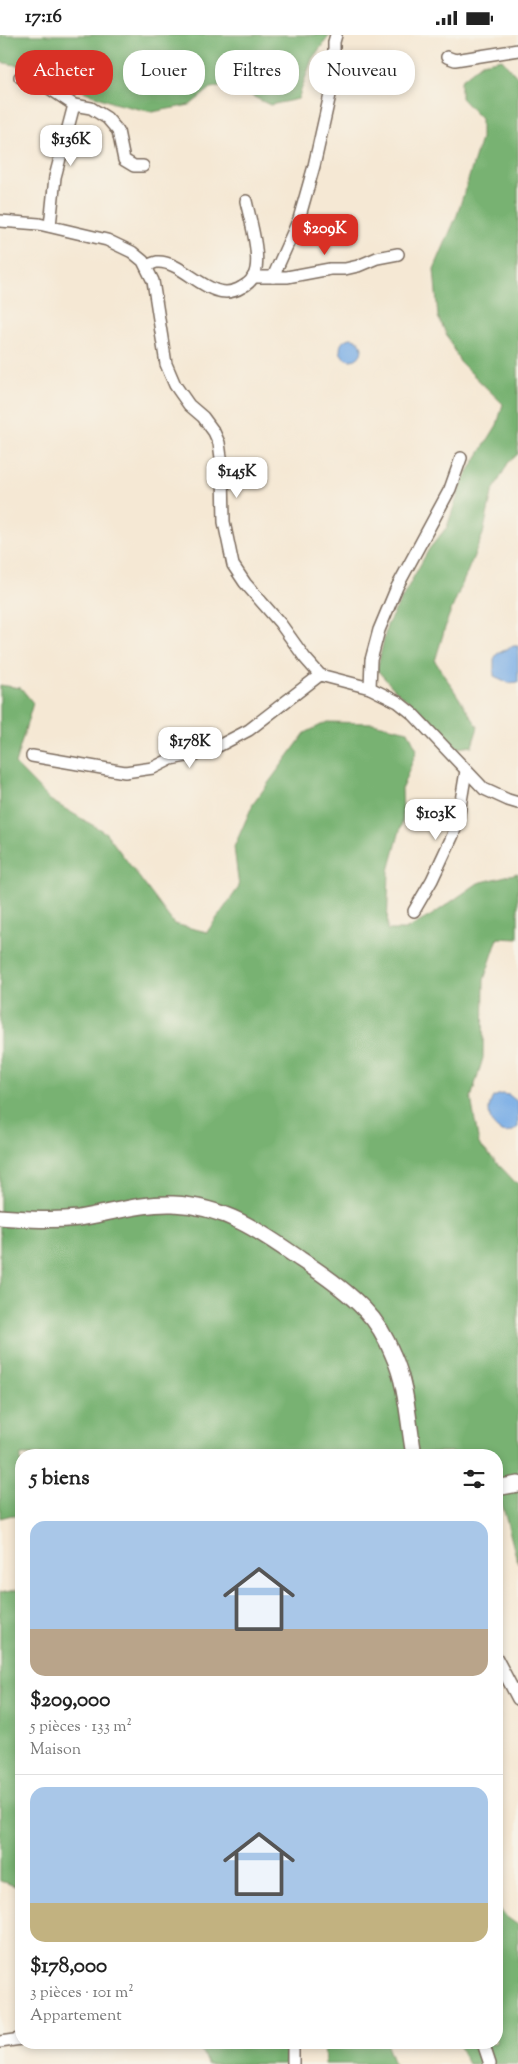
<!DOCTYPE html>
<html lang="fr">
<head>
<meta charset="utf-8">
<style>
  body { margin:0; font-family:"Sorts Mill Goudy",serif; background:#f6f6f6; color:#222; height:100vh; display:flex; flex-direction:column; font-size:19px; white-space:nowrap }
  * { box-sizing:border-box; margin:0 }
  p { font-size:16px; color:#767676 }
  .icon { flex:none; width:28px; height:28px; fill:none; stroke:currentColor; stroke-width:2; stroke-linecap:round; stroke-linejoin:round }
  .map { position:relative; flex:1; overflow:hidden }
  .panel { position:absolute; left:15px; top:1414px; width:488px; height:600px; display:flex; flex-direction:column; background:#fff; border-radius:20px; box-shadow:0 2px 8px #0003 }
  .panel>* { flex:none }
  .top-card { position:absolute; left:15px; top:15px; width:489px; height:45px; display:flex; gap:10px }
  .price { position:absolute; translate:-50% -42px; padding:0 11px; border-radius:10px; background:#fff; color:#222; font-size:16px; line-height:32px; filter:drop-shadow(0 1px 2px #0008) }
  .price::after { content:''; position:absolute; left:50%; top:30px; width:15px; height:11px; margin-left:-8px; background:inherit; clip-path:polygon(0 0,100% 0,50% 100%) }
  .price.current { background:#d93025; color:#fff }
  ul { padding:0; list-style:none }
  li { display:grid; align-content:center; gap:10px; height:265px; padding:0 15px }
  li+li { border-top:1px solid #e0e0e0 }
  li span { display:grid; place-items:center; height:155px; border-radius:15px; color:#555 }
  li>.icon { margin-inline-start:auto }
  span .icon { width:90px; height:90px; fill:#fffc; stroke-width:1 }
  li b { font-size:21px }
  h2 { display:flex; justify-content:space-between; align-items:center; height:60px; padding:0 15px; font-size:21px }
  .chip { padding:0 18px; border-radius:20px; background:#fff; box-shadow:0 2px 8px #0003; font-size:18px; line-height:45px }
  .chip.current { background:#d93025; color:#fff }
  .status { display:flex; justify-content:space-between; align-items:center; height:35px; padding:0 25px; background:#fff; direction:ltr }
  .status svg { height:14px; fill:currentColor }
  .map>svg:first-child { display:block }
  .forest { fill:#78b272; stroke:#5a6e48 }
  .water { fill:#79ade6; stroke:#5a6c82 }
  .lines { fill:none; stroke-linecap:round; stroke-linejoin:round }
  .minor-casing { stroke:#7c6c5e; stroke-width:14 }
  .major-casing { stroke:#7c6c5e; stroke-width:18 }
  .minor { stroke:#fff; stroke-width:11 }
  .major { stroke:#fff; stroke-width:15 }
</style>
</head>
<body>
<div class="status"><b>17:16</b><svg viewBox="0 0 49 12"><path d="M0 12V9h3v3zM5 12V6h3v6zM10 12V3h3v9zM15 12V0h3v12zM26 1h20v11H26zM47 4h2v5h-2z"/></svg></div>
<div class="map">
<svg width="518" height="2029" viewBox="0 0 518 2029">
  <rect width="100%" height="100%" fill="#f7f3e8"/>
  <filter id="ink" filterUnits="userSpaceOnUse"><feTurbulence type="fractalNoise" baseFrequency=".02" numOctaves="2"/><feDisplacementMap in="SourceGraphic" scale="10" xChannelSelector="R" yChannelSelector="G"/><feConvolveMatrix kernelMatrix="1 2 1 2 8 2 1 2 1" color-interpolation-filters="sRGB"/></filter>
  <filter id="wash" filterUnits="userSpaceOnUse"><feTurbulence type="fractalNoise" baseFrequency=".0096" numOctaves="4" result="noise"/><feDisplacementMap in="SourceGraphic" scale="20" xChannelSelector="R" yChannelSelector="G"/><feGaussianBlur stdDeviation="1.12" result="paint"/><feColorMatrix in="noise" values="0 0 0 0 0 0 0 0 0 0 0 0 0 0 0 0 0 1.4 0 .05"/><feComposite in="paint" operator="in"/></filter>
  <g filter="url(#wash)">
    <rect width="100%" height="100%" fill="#f5e8d4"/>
    <g class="forest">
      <polygon points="0,0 330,0 312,24 298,64 270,70 228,49 211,53 190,70 152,77 113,68 20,31 0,27"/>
      <polygon points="502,24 518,43 518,419 508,428 492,458 483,499 448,583 435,626 478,692 472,711 457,713 430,684 396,656 377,635 387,590 429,514 447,492 463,445 497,390 503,369 460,327 438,282 434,234 457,180 481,104 481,84 461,63 461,45 482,28"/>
      <polygon points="0,650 21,653 33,668 15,729 50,765 106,798 174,889 207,897 239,852 234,812 253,769 305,698 327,687 373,688 408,696 417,715 402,753 403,784 389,836 387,895 405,895 432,880 478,848 518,838 518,904 498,903 484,945 483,1023 471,1063 479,1109 515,1147 518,1148 518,1529 496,1446 496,1420 460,1420 452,1417 393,1418 390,1420 21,1420 21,1483 12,1480 0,1483"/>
      <polygon points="21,1554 21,1853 0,1846 0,1558"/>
      <polygon points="496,1868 504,1880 518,1890 518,2029 468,2029 457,2008 496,2008"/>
      <polygon points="198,2008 288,2008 285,2029 207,2029"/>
      <polygon points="324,2008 386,2008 394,2029 325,2029"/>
    </g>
    <g class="water">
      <circle cx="351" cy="314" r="11"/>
      <polygon points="513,611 518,611 518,647 509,648 494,641 494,624 497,619"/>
      <path d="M501,1059L509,1060L518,1067V1092C502,1109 480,1084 493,1062Z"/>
    </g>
  </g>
  <g filter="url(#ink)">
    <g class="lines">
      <g class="minor-casing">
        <g id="minor">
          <polyline points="447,22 455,25 518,15"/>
          <polyline points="20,42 34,43 74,70 91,73 107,83 118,96 124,125 134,131 143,131"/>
          <polyline points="0,186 39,189 107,205 132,217 143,226 153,246 166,329 175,350 189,370 203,382 214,397 219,408 223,437 224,487 233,530 245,548 280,588 305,623 320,640 370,653 398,667 413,679 484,754 508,765 518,768"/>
          <polyline points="50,191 55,142 74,70"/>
          <path d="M146,231C149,230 153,228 157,227C185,225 211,272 242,252C246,250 251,246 253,242C263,227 250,184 246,166"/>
          <polyline points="253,242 287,242 330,234 345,234 358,231 377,223 398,219"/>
          <polyline points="273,242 299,184 314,131 334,42 334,7 336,0"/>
          <polyline points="370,653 371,625 379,595 397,552 450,454 461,423"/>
          <polyline points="32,721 125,737 153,733 171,724 207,717 249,695 320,640"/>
          <polyline points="414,876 432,845 453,800 458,784 466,736"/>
          <polyline points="496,1622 518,1664"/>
          <polyline points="0,2007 21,2004"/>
          <polyline points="483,2008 490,2029"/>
          <polyline points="293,2029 293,2008"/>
        </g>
      </g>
      <g class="major-casing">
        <g id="major">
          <path d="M0,1182C27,1184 52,1186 79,1183C110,1178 142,1168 173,1169C224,1171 260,1196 300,1224C323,1239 346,1255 365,1275C377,1287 387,1305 393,1320C407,1350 408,1387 414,1420"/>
          <polyline points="496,1453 518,1449"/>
        </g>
      </g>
      <use href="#minor" class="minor"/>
      <use href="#major" class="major"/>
    </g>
  </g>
</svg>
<b class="price" style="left:71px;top:132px">$136K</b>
<b class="price current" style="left:325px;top:221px">$209K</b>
<b class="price" style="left:237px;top:464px">$145K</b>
<b class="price" style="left:190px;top:734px">$178K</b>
<b class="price" style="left:436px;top:806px">$103K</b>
<div class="top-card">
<a class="chip current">Acheter</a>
<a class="chip">Louer</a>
<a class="chip">Filtres</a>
<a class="chip">Nouveau</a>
</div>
<section class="panel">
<h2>5 biens<svg class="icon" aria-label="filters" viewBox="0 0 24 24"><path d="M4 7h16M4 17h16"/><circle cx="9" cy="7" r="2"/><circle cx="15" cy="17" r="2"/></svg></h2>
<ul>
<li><span style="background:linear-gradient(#a9c7e8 70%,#b9a48a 0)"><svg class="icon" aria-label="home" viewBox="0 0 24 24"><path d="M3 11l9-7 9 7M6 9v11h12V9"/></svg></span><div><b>$209,000</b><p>5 pièces · 133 m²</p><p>Maison</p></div></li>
<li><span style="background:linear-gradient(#a9c7e8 75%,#c2b280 0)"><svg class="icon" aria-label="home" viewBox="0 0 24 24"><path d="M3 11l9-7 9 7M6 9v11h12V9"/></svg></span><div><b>$178,000</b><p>3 pièces · 101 m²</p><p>Appartement</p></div></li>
</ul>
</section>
</div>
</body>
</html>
